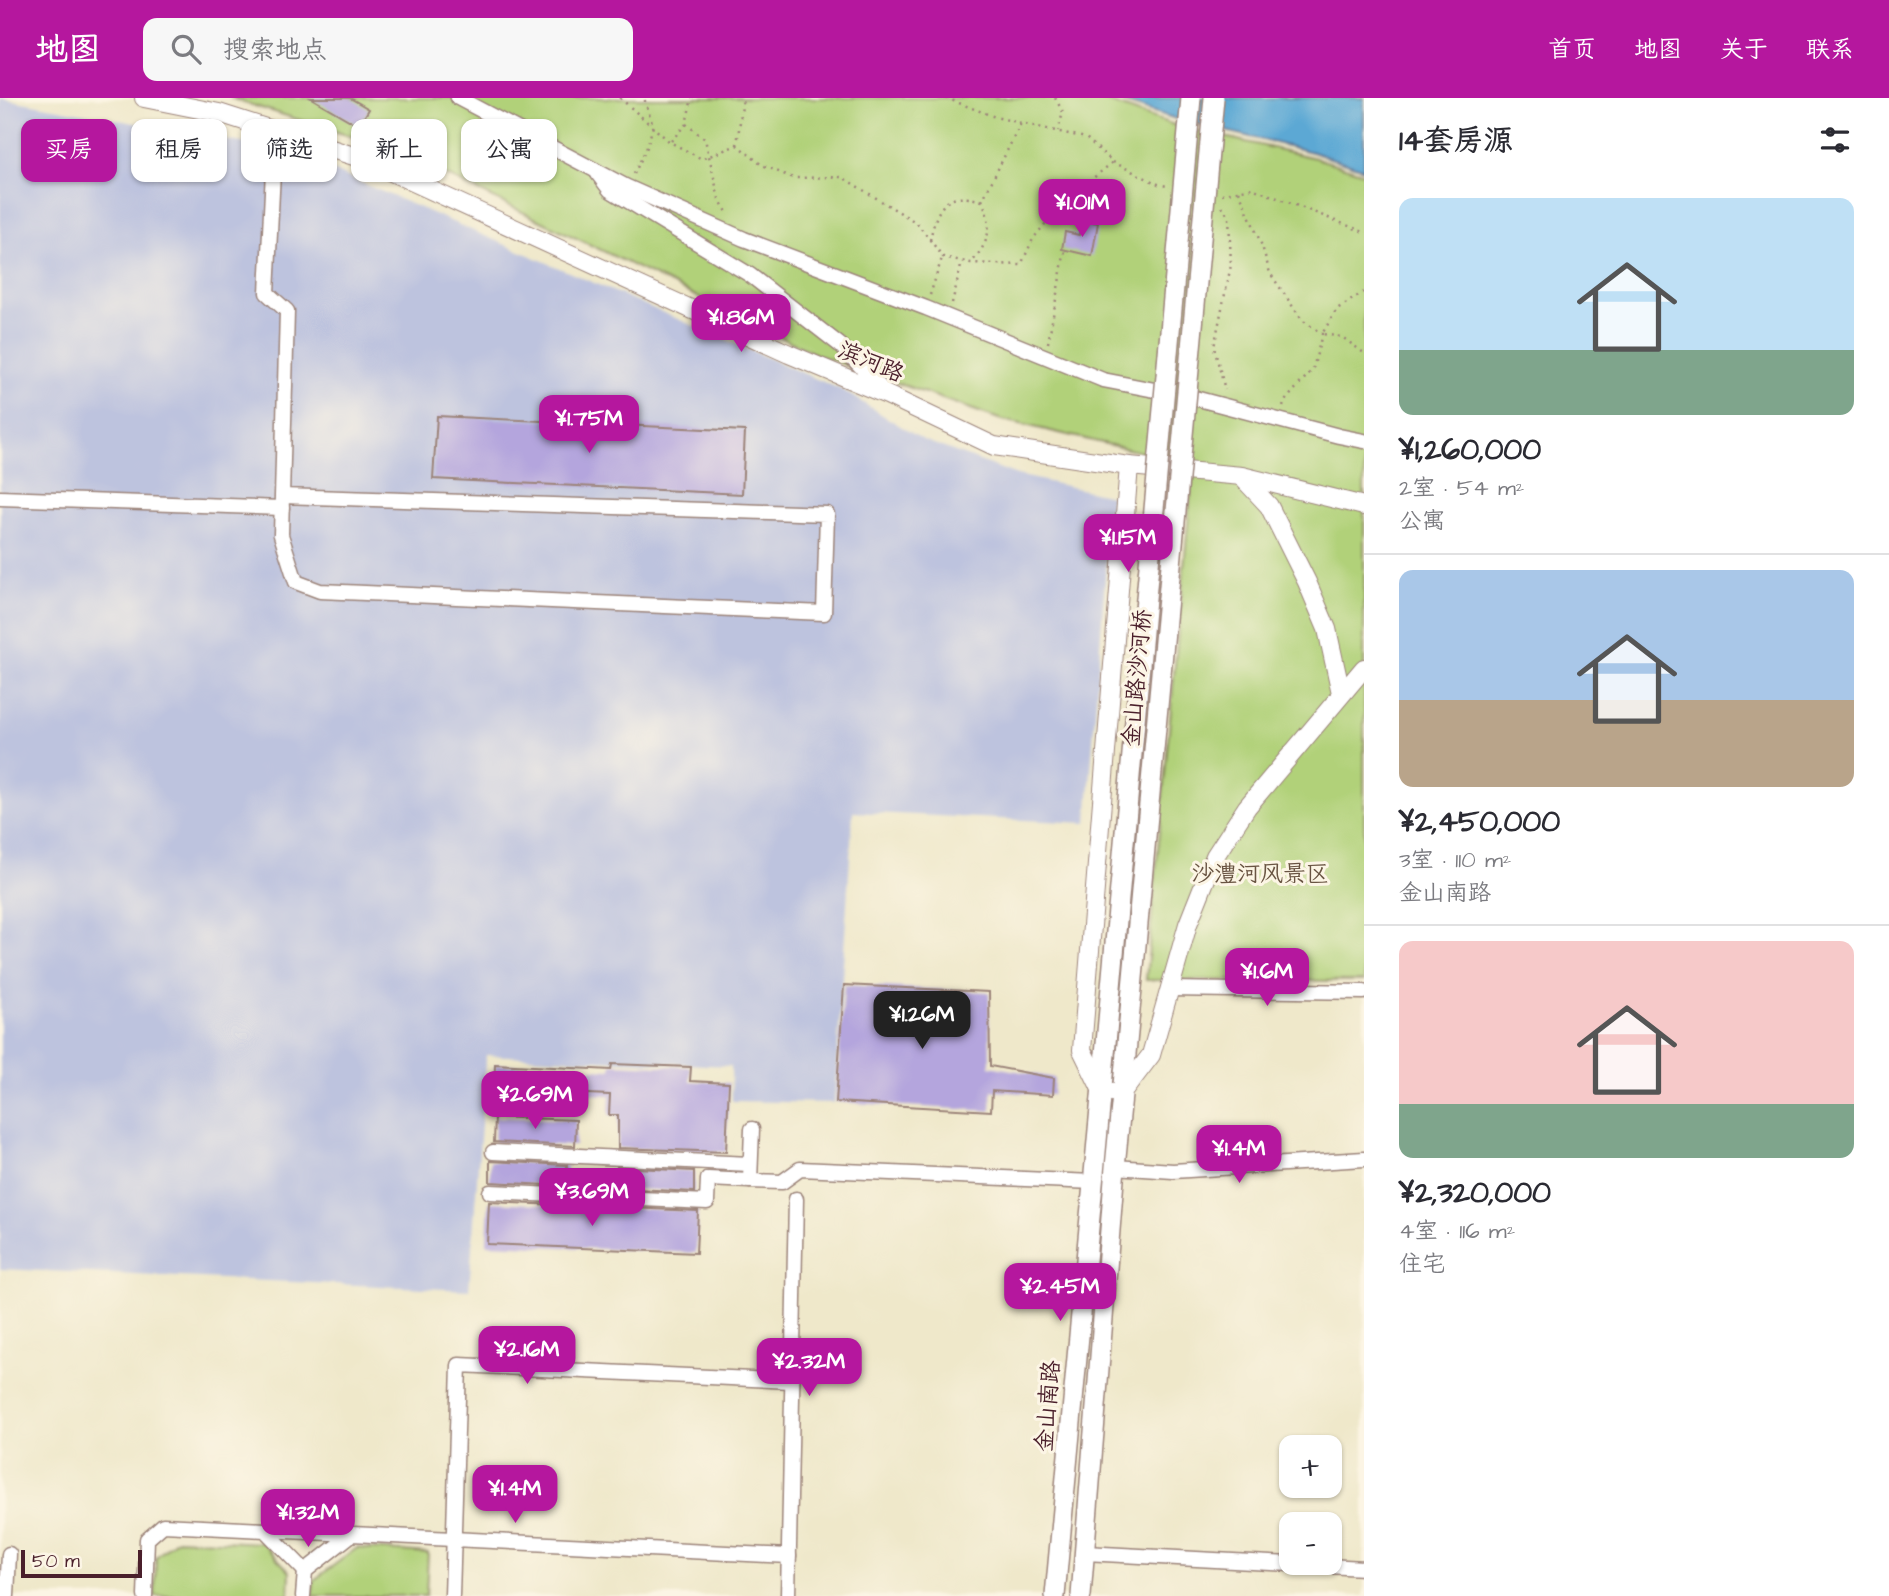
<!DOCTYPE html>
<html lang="zh">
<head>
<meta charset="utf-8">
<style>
  body { margin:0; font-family:"Architects Daughter","LXGW WenKai TC",sans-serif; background:#f7f7f7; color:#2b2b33; height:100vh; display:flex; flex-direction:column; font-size:26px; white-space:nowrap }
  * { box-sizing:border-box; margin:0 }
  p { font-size:23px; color:#7c7c81 }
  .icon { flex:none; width:38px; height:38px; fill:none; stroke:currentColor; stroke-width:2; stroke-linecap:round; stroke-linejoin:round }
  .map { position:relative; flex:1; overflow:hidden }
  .details { display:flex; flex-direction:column; background:#fff; width:525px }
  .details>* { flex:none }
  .guide { position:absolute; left:21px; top:21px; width:665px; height:63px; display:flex; gap:14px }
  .fabs { position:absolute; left:1279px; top:1337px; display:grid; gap:14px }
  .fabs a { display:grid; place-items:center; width:63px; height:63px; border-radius:14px; background:#fff; box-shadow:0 2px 5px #0004; font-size:35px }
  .scale { position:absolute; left:21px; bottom:18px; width:121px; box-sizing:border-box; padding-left:7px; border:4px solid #4a1f2b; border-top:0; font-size:19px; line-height:24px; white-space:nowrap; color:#4a1f2b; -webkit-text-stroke:5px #fcf5e5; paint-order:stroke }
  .price { position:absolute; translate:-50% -60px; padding:0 16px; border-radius:14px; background:#b5179e; color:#fff; font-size:23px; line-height:46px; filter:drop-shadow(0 2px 4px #0008) }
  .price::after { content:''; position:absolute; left:50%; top:42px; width:21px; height:16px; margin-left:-10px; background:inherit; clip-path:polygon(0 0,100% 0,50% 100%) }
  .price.on { background:#222; color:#fff }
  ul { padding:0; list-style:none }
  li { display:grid; align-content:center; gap:14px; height:371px; padding:0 35px }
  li+li { border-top:2px solid #e1e1e2 }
  li span { display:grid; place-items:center; height:217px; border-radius:14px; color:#555 }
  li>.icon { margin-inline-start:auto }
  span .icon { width:126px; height:126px; fill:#fffc; stroke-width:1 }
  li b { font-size:30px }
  h2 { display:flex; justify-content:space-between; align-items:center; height:84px; padding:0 35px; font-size:30px }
  .tag { padding:0 24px; border-radius:14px; background:#fff; box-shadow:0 2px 5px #0004; font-size:24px; line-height:63px }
  .tag.on { background:#b5179e; color:#fff }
  header { display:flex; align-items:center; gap:42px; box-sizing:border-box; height:98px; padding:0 35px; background:#b5179e; color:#fff }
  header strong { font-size:33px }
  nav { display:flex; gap:38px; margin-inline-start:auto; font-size:24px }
  .search { width:490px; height:63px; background:#f7f7f7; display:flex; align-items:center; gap:18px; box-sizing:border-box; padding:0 24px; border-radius:14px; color:#7c7c81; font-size:26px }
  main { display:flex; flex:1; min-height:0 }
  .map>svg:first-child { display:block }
  .industrial { fill:#bdc3de }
  .green { fill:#b1d179; stroke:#7e7852; stroke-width:2 }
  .water { fill:#5ba8d4; stroke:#526480; stroke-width:2 }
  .building { fill:#b4a5dd }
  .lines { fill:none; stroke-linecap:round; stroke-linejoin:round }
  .minor-casing { stroke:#9c847a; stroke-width:17 }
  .tertiary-casing { stroke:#9c847a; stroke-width:20 }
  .secondary-casing { stroke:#9c847a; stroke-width:22 }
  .path { stroke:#9c847a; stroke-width:2.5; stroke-dasharray:2 5; stroke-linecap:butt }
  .minor { stroke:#fff; stroke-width:14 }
  .tertiary { stroke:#fff; stroke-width:18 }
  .secondary { stroke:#fff; stroke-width:19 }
  .secondary-bridge-casing { stroke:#9c847a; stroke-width:22; stroke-linecap:butt }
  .secondary-bridge { stroke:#fff; stroke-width:19 }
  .labels { text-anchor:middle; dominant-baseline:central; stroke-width:6; stroke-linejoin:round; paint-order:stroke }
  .street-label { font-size:23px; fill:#4a1f2b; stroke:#fcf5e5 }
  .park-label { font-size:23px; fill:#695442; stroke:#fcf5e5 }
</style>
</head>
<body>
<header>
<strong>地图</strong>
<div class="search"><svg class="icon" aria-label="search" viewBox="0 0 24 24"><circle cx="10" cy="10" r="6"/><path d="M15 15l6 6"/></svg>搜索地点</div>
<nav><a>首页</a><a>地图</a><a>关于</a><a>联系</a></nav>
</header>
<main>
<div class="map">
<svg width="1364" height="1498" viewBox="0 0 1364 1498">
  <rect width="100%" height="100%" fill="#fcf5e5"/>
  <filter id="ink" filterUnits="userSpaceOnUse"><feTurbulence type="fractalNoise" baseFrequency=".0143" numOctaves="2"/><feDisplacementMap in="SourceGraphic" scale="14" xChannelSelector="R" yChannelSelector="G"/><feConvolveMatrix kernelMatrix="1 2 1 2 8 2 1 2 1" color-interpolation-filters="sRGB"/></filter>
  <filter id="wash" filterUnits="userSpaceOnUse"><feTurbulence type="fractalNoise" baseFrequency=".00686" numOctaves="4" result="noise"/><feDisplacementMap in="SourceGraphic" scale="28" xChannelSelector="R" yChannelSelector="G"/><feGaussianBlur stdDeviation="1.57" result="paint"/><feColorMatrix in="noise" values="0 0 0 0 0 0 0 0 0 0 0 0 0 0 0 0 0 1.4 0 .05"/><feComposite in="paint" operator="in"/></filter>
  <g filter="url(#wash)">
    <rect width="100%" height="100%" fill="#efe8ca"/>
    <polygon class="industrial" points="0,0 242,45 318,66 842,292 923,342 1017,377 1111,398 1087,725 853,714 834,1005 732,1003 731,968 486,957 469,1192 0,1171"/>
    <g class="green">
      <polygon points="230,0 1096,0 1177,28 1316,60 1364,75 1364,883 1146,882 1194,360 1141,354 999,321 818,257 394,52"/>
      <polygon points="177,1441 263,1445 290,1474 289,1498 155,1498 156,1459"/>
      <polygon points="357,1450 428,1455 426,1498 313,1498 314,1482"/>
    </g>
    <polygon class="water" points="1111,0 1364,0 1364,71 1312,54 1176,21"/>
    <g id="blocks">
      <g class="building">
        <polygon points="311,0 350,0 369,11 359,28"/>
        <polygon points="1082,122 1098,125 1092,158 1062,151 1065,134 1079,137"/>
        <polygon points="437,318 745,333 742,396 433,381"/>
        <polygon points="844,887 989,894 990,968 1054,980 1053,997 992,993 991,1013 836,1004"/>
        <polygon points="495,966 611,972 612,966 691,969 690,983 729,985 726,1054 618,1050 618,1017 609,1017 610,997 494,992"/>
        <polygon points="495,1019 576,1022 575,1048 494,1044"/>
        <polygon points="490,1063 567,1067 566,1088 490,1084"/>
        <polygon points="617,1069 694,1073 694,1094 617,1090"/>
        <polygon points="489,1104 698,1113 696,1155 487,1146"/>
      </g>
    </g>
  </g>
  <g filter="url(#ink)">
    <use href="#blocks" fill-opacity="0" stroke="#9c847a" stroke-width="2"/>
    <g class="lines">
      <g class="minor-casing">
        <g id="minor">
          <polyline points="458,0 627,89 744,141 926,210 1103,282 1165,294"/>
          <polyline points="275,33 267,195 287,213 282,398 281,437 296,484 320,493 824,515 827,416 282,398"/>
          <polyline points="598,76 610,92 750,177 840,247 884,293"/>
          <polyline points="1187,298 1339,338 1364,343"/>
          <polyline points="0,400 282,410"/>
          <polyline points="1170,891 1364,894"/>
          <polyline points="752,1031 750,1083 782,1084 800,1071 1093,1084"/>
          <polyline points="493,1054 750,1066"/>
          <polyline points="1115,1069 1173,1073 1364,1061"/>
          <polyline points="490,1094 707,1104 708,1081 750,1083"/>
          <polyline points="265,1432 352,1436"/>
          <polyline points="1085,1455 1364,1470"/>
          <polyline points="7,1498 9,1456"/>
          <polyline points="145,1498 147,1441 163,1427 265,1432 305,1473"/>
          <polyline points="303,1498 305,1473 352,1436 789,1458"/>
          <polyline points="452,1498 459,1267 791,1283"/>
          <polyline points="788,1498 796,1101"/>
        </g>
      </g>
      <g class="tertiary-casing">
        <g id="tertiary">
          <polyline points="144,0 219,15 363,61 789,256 887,297 994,348 1129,368 1242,378 1364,408"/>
          <polyline points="1129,368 1082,952 1102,993 1122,995 1151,957 1188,826 1215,758 1247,709 1364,570"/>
          <polyline points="1242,379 1269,408 1307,484 1327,531 1341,595"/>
        </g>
      </g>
      <g class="secondary-casing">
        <g id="secondary">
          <polyline points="1055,1498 1105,956"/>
          <polyline points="1081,1498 1115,1069 1126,956"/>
        </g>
      </g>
      <g class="path">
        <polyline points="620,0 670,44 702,61 737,47 762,67 793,80 842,79 917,125 943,159 971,165 1021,167 1033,141 1061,106 1113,64"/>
        <polyline points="946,0 995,19 1086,40 1113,64 1158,86 1167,88"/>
        <polyline points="1055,0 1063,14 1058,33"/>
        <polyline points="686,26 705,41 719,101 729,117"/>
        <polyline points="671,43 686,26 692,0"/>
        <polyline points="737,47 743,0"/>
        <polyline points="634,76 647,49 653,28 644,0"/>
        <polyline points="1239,93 1262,148 1270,175 1302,222 1322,236 1313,271 1285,303 1283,309"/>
        <polyline points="1222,96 1252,90 1364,134"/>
        <polyline points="982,103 1021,25"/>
        <polyline points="1222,108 1229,119 1231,167 1214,249 1225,292"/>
        <path d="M930,142C937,109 945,92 982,103C994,128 989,144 972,164"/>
        <polyline points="1364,194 1337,211 1322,236 1342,239 1364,255"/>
        <polyline points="930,197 942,160"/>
        <polyline points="952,205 962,164"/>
        <polyline points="1048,245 1065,152"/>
      </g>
      <use href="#minor" class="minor"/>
      <use href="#tertiary" class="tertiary"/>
      <use href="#secondary" class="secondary"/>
      <g class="secondary-bridge-casing">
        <g id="secondary-bridge">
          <polyline points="1105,956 1191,0"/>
          <polyline points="1126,956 1214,0"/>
        </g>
      </g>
      <use href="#secondary-bridge" class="secondary-bridge"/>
    </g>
  </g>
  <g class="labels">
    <g class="street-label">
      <text transform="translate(871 264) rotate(23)">滨河路</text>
      <text transform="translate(1137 580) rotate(-85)">金山路沙河桥</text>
      <text transform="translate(1048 1308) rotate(-85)">金山南路</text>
    </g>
    <g class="park-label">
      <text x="1260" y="776">沙澧河风景区</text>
    </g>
  </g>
</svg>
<div class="fabs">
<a>+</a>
<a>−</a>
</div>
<div class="scale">50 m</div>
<b class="price" style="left:1082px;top:141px">¥1.01M</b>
<b class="price" style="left:741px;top:256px">¥1.86M</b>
<b class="price" style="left:589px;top:357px">¥1.75M</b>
<b class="price" style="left:1128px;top:476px">¥1.15M</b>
<b class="price" style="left:1267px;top:910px">¥1.6M</b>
<b class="price on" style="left:922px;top:953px">¥1.26M</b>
<b class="price" style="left:535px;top:1033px">¥2.69M</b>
<b class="price" style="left:1239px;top:1087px">¥1.4M</b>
<b class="price" style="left:592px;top:1130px">¥3.69M</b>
<b class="price" style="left:1060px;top:1225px">¥2.45M</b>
<b class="price" style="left:527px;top:1288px">¥2.16M</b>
<b class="price" style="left:809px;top:1300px">¥2.32M</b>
<b class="price" style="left:515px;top:1427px">¥1.4M</b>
<b class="price" style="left:308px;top:1451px">¥1.32M</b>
<div class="guide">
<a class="tag on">买房</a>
<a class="tag">租房</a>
<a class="tag">筛选</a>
<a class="tag">新上</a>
<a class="tag">公寓</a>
</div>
</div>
<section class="details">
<h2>14套房源<svg class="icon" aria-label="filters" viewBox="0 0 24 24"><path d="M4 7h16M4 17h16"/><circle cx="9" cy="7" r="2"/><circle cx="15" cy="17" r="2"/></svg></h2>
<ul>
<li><span style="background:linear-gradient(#bfe0f5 70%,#7fa58c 0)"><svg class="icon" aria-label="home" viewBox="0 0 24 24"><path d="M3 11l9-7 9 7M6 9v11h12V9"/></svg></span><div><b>¥1,260,000</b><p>2室 · 54 m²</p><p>公寓</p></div></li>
<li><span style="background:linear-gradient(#a9c7e8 60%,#b9a48a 0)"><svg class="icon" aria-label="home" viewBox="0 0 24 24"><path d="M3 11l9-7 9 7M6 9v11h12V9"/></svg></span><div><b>¥2,450,000</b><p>3室 · 110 m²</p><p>金山南路</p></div></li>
<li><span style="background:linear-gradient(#f6c9c9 75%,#7fa58c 0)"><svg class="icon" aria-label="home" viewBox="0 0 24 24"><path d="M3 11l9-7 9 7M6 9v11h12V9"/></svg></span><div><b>¥2,320,000</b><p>4室 · 116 m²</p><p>住宅</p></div></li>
</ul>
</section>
</main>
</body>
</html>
